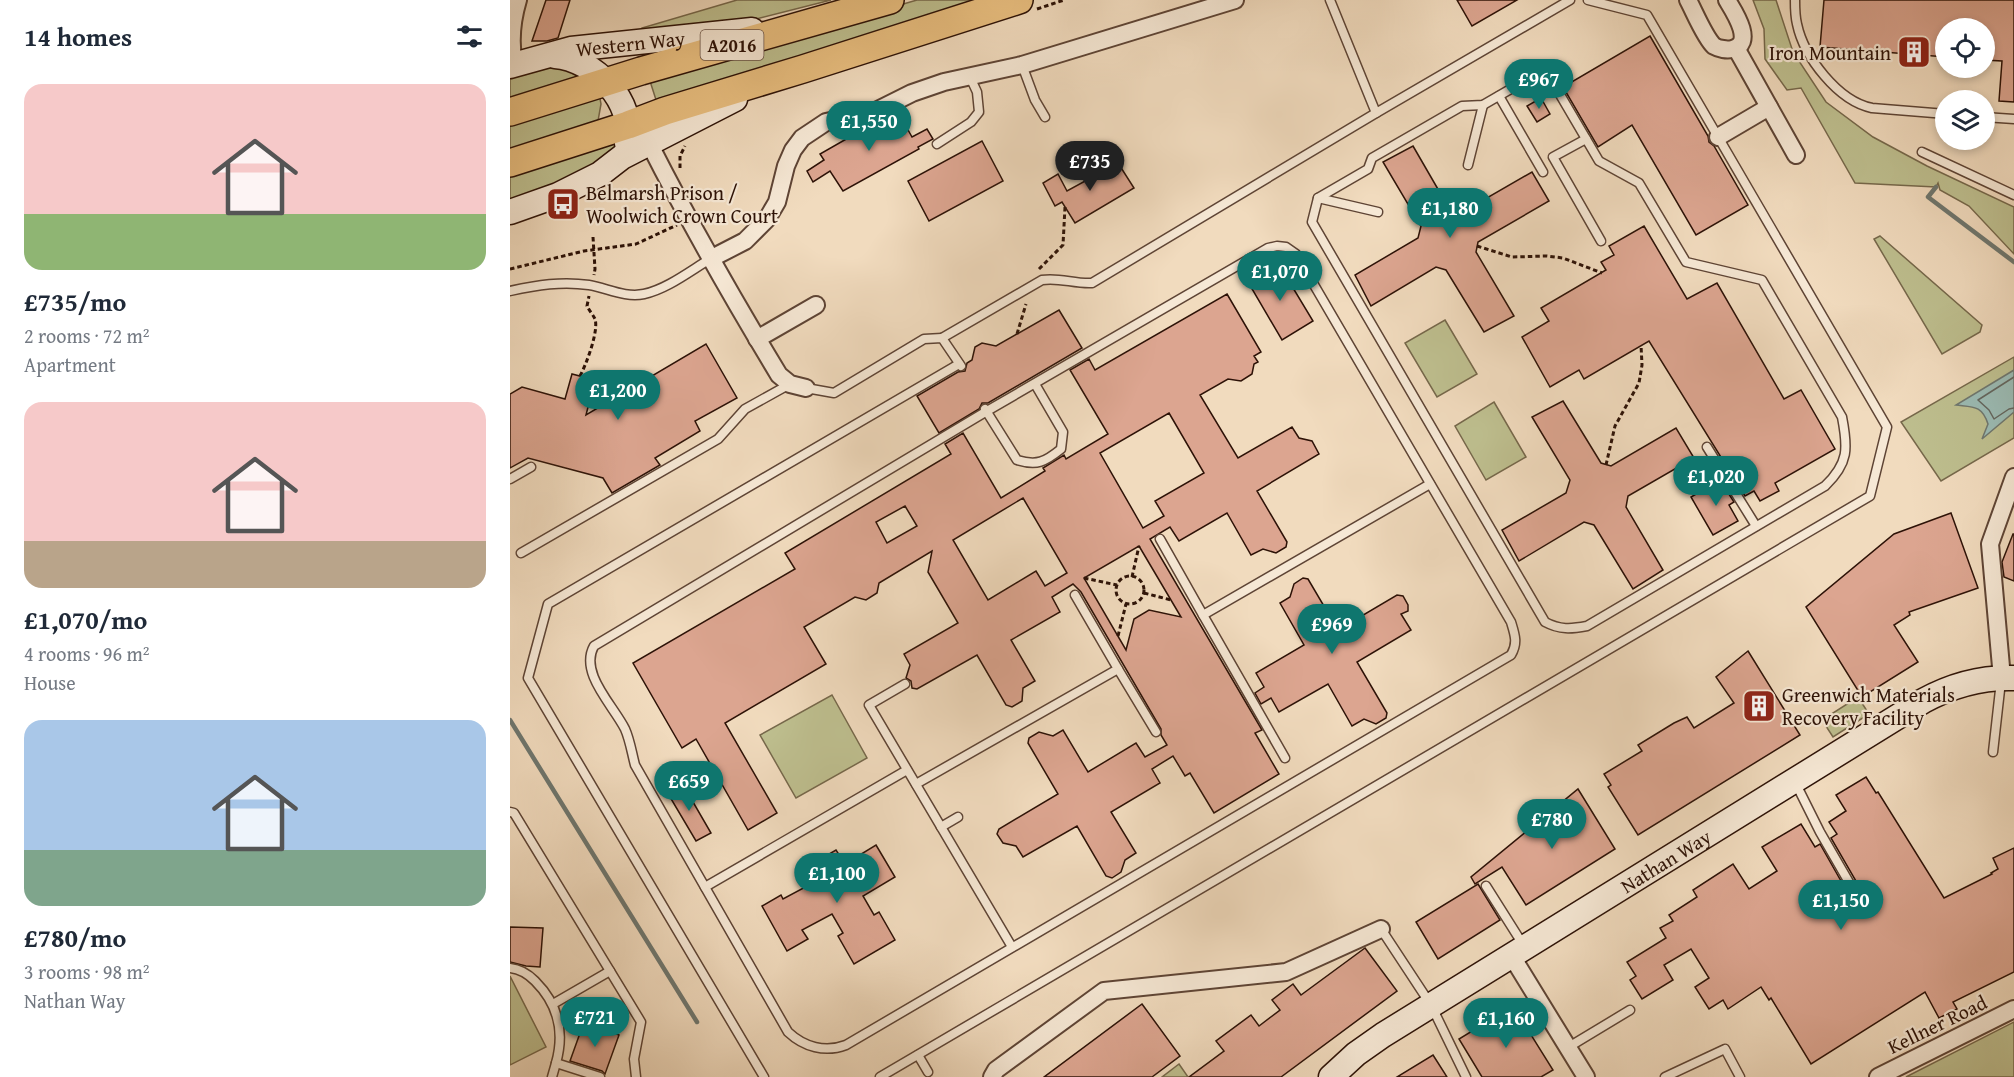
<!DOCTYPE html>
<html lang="en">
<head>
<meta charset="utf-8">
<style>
  body { margin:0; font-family:"Gentium Book Plus",serif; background:#f6f6f7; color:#1f2937; height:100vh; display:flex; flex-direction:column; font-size:22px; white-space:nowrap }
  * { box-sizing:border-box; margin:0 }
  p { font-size:20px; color:#747a83 }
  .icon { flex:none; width:33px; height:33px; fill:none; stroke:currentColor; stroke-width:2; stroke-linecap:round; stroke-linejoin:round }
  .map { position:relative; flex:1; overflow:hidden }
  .sheet { display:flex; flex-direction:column; background:#fff; width:510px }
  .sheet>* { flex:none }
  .fabs { position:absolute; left:1425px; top:18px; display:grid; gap:12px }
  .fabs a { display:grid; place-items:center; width:60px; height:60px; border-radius:50%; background:#fff; box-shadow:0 3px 9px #0003; font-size:30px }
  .price { position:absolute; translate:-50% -51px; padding:0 14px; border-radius:21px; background:#0f766e; color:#fff; font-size:20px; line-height:39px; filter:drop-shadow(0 2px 3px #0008) }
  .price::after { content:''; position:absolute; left:50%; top:36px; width:18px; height:14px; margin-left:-9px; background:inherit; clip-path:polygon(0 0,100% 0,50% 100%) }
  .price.active { background:#222; color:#fff }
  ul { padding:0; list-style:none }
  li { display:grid; align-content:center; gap:12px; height:318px; padding:0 24px }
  li span { display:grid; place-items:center; height:186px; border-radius:18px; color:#555 }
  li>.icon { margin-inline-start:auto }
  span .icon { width:108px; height:108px; fill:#fffc; stroke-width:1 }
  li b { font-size:26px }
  h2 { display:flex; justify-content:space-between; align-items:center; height:72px; padding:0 24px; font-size:26px }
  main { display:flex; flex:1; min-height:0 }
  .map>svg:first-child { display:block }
  .green { fill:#bebf8f; stroke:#76684b; stroke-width:1.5 }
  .water { fill:#9bbbb4; stroke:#6f776f; stroke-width:1.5 }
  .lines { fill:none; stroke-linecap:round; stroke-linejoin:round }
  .shore { stroke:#64665e; stroke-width:1.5 }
  .stream { stroke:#6f776f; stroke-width:4.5 }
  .building { fill:#dca590; stroke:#2d1207; stroke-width:1.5; fill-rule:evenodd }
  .lane-casing { stroke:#5e4435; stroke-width:11 }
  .street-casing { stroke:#5e4435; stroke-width:20 }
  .secondary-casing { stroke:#2d1207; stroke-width:27 }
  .primary-casing { stroke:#2d1207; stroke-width:30 }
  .path { stroke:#2d1207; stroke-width:3; stroke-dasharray:4.5 3; stroke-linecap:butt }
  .lane { stroke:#f6e8d5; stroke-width:8 }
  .street { stroke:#f6e8d5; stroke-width:16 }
  .secondary { stroke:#f6e8d5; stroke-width:24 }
  .primary { stroke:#e8be7f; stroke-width:27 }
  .labels { text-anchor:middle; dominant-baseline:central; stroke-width:4.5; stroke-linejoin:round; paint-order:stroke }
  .shield { fill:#f6e8d5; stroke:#695245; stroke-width:1.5 }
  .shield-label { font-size:18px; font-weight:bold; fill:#2d1207 }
  .street-label { font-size:20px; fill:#2d1207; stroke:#f6e8d5 }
  .poi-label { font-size:20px; fill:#2d1207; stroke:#f6e8d5; text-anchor:start }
</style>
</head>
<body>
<main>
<section class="sheet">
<h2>14 homes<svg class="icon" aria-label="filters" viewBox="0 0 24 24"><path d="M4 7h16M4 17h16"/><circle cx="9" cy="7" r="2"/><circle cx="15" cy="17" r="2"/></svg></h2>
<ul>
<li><span style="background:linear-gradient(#f6c9c9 70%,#8fb573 0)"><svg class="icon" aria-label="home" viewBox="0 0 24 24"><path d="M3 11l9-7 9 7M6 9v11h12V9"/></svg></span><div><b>£735/mo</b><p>2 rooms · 72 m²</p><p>Apartment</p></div></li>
<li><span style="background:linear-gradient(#f6c9c9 75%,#b9a48a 0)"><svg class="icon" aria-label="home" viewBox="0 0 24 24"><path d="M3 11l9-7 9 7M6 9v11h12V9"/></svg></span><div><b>£1,070/mo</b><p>4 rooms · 96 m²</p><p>House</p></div></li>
<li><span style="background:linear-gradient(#a9c7e8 70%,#7fa58c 0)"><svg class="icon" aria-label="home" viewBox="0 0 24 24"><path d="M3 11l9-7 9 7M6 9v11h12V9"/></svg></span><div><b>£780/mo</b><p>3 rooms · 98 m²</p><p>Nathan Way</p></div></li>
</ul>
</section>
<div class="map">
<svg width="1504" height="1077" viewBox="0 0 1504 1077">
  <rect width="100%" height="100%" fill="#f1dbbe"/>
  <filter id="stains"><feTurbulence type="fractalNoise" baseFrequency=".00333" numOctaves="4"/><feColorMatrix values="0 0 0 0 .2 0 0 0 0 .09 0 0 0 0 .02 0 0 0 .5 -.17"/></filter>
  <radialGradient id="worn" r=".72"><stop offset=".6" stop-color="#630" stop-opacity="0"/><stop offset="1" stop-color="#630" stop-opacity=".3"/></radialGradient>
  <g class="green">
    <polygon points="227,0 321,0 218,26 134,36 132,28"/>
    <polygon points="407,0 481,0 148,106 139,78"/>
    <polygon points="1243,0 1266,0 1283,52 1316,102 1363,137 1417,166 1504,207 1504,254 1459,206 1430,190 1428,183 1426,187 1345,183 1291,88 1277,90 1255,59 1254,29"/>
    <polygon points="34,62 76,75 0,102 0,73"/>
    <polygon points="89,93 91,104 88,121 0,154 0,120"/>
    <polygon points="107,142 106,152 88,168 0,201 0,176"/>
    <polygon points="1370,236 1472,325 1470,332 1432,354 1364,239"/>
    <polygon points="935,320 967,374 927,397 895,343"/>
    <polygon points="1504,357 1504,438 1431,481 1391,422"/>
    <polygon points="984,402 1016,457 976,480 945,426"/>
    <polygon points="322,695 357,758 286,798 250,735"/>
    <polygon points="1348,697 1359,714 1323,737 1312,720"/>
    <polygon points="0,976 36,1047 0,1065"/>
    <polygon points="1504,1022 1504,1077 1396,1077"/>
    <polygon points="669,1064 678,1077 652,1077"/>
  </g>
  <path class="water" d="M1504,370V412L1472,439L1478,424C1472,405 1463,407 1446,405Z"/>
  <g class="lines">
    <polyline class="shore" points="1504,377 1468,400 1479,410 1484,419 1499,409 1504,408"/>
    <g class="stream">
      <polyline points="1426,187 1418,197 1504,262"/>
      <polyline points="0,720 187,1022"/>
    </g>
  </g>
  <g class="building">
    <polygon points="36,0 60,0 48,38 37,41 22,41"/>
    <polygon points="947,0 1007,0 962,26"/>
    <polygon points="1314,0 1504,0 1504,102 1489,101 1492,61 1474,60 1474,28 1436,28 1436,57 1310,47"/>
    <polygon points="1140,36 1198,136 1199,142 1204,146 1238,205 1186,235 1122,125 1088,147 1053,87"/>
    <polygon points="1031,98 1040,114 1027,122 1017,106"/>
    <polygon points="388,112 402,137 417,129 423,139 408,147 409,149 333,191 320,171 303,182 297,171 314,160 310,154 366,122"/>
    <polygon points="472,141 493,181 419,221 398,181"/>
    <polygon points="903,146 940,210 951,213 1022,172 1039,201 968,242 966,252 1004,316 974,332 936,270 926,267 861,306 845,275 908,238 911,226 873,162"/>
    <polygon points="608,163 624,188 565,223 552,202 545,206 533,183 548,174 557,191"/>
    <polygon points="1134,226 1177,299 1207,283 1274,399 1291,390 1325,449 1265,483 1269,491 1250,501 1244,491 1235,496 1139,341 1074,379 1069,370 1040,387 1012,337 1039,321 1031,308 1096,270 1091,262 1104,255 1099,246"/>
    <polygon points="768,263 803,321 772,340 738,282"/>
    <path d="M717,294L751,352L744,356L748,362L744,364L742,374L731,381L718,379L690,395L728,458L782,427L789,438L802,441L809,454L747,491L777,542L776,547L766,553L753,549L741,555L717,513L669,541L660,527L640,539L752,730L745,733L769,774L704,813L680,773L675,776L663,756L642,769L650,783L601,812L626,853L615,860L611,872L602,878L596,876L567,826L513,857L506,846L493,843L487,834L489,829L548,794L518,743L519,738L529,732L543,736L553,730L578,772L626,743L635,757L657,745L651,735V729L571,592L563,584L542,597L550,612L501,640L525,681L513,688L512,701L502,707L496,705L467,655L407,689L402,688L401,681L396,678L400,665L394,654L448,623L418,572L422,551L369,583L367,593L356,600L345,597L294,627L316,664L215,723L267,813L238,830L186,739L172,748L123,663L285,569L275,553L441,454L435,444L453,433L491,498L535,471L533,468L554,455L556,459L598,434L560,370L579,359L585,370ZM659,413L694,473L645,501L654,516L633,528L590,453ZM513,498L557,573L535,586L526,571L478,600L443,540ZM395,506L407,526L377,543L366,522ZM629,546L671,617L639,610L624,619L616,650L574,578Z"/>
    <polygon points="549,310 572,348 478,403 472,403 469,409 429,433 407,396 448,372 455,371 457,363 462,360 465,347 472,343 486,346"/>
    <polygon points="196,344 227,398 185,421 190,431 145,458 150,465 102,493 93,478 18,458 0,468 0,394 12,387 55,399 62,374 85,380 76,415"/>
    <polygon points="1053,401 1091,463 1101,466 1166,428 1184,458 1118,496 1116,507 1153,570 1123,589 1084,525 1074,522 1009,561 992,530 1056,493 1060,480 1022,417"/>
    <polygon points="1210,480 1224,502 1219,505 1228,521 1203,535 1181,497"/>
    <polygon points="1441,513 1468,588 1399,612 1400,615 1384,625 1408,662 1352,697 1296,607 1384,534"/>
    <polygon points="1503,534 1504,534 1504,581 1494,577 1492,562"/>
    <polygon points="793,578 798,579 828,630 887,595 893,596 898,605 898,611 891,614 901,630 847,662 877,713 876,718 866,724 854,719 842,726 818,684 769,712 761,698 751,704 745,693 754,687 746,673 794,645 770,603 780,597 784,584"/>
    <polygon points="1238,651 1290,735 1128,835 1098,787 1101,785 1094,774 1132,751 1128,745 1164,723 1177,717 1184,728 1224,703 1206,677"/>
    <polygon points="1356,777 1366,793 1368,792 1434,898 1482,874 1481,873 1488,869 1483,858 1504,848 1504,972 1443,1002 1447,1009 1429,1018 1415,992 1301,1064 1261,998 1259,1000 1251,987 1218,1009 1213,1000 1199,1009 1185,987 1199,978 1181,949 1154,965 1163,980 1132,999 1120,980 1126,976 1117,962 1156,938 1150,928 1163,921 1159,915 1187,897 1183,890 1223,864 1239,889 1267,871 1252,847 1291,824 1305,847 1310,844 1335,888 1339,890 1344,889 1346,881 1321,838 1327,834 1319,822 1336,811 1326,795"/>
    <polygon points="172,783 201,833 186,841 157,792"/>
    <polygon points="1068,789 1105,849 1016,905 992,867 965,884 961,877"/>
    <polygon points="366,845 385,877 353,896 364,915 369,912 385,940 344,964 328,936 333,933 322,914 292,930 298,939 277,951 252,906 271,895 273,899 303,883 295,868 326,850 335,864"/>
    <polygon points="968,884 990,920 928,959 906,922"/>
    <polygon points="0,927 33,928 30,967 16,966 0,962"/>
    <polygon points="855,948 887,991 771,1077 679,1077 714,1051 706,1041 741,1015 749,1026 770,1010 762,1000 783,984 791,995"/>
    <polygon points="632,1004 670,1056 642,1077 534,1077"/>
    <polygon points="1003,1006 1043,1070 1031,1077 972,1077 949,1039"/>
    <polygon points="74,1022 109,1035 95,1074 92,1071 60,1061"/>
    <polygon points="923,1055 937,1077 887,1077"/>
  </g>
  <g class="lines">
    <g class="lane-casing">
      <g id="lane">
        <polyline points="820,0 866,113"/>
        <path d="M1285,0C1285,8 1285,16 1287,24C1294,57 1328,101 1362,108L1436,114"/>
        <polyline points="512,65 525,100 535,117"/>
        <path d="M1035,69L1089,161L1129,183L1176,262L1252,280L1332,417C1338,448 1339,463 1315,486L1077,626C1061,629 1050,630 1035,622L802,222L808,198L858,169L862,158L952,106L973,105Z"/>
        <polyline points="989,96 1033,172"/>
        <polyline points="1474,117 1504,119"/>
        <polyline points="1076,139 1043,157 1091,241"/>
        <polyline points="427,144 461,122 469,112 467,92 460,77"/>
        <polyline points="1412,152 1504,195"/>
        <polyline points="958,165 973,105"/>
        <polyline points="808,198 868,212"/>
        <path d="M767,246L776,247L786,254L1001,622C1005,635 1008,643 1001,655L336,1045C315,1053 294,1047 278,1032L125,765C122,754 120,740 115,729C103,705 69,673 84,646L477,411L758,248Z"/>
        <path d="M0,291C27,285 52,281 79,285C97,288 115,298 134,294C157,289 180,271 200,259"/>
        <path d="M432,338L532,280C549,277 564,284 582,283L866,113L1060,0"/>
        <polyline points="296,388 324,393 414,339 432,338 451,366"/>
        <path d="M475,409L507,460C527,466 535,462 551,449L553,432L525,384"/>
        <polyline points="1197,447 1246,526"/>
        <polyline points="0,479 21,467"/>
        <polyline points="650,539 693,615 920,484"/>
        <polyline points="11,553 208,439 235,409 280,384"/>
        <polyline points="693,615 775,758"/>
        <polyline points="608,669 646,732"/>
        <polyline points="395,684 359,705 502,947"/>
        <polyline points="1483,752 1491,681"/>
        <polyline points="406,784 608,669 565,595"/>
        <polyline points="1286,784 1310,832 1340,884"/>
        <polyline points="0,812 4,813 131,1022 124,1059 126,1077"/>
        <polyline points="431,827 448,817"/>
        <polyline points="976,886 1014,946"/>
        <polyline points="195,887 397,770"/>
        <polyline points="871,929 921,1005 956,1077"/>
        <path d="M0,968C10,969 18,974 25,981C48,1004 55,1031 46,1063L90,1077"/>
        <polyline points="43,1004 100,971"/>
        <polyline points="1057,1048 1120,1010"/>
        <polyline points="408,1055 418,1072"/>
        <polyline points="42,1077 46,1063"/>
        <polyline points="254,1077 18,678 38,604 449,364"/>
        <polyline points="370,1077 1360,496 1377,427 1137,15 1078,0"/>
        <polyline points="1155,1077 1215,1049 1230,1077"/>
      </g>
    </g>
    <g class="street-casing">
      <g id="street">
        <path d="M1178,0C1184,11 1195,38 1204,46C1209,49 1217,50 1222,49C1246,44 1223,10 1217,0"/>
        <polyline points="1226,48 1286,155"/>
        <path d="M4,64C0,44 2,20 8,0"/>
        <path d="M132,137L139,143C179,222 223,299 269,375L280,384L296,388"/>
        <polyline points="1208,137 1259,107"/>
        <polyline points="200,259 235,241 257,219 267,202 276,166 283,150 292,138 316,122 366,111 402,93 434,82 512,65 725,0"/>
        <polyline points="247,339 306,305"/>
        <polyline points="1492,678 1480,544 1504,477"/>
        <polyline points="1001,955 1076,1077"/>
        <polyline points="482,1077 486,1070 594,991 776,972 871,929"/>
        <polyline points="1368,1077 1504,1009"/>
      </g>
    </g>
    <g class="secondary-casing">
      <g id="secondary">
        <path d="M45,56C84,59 126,102 117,143"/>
        <path id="s1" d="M0,66L61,49L242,30"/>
        <polyline points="0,212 48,195 90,174 112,157 225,99"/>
        <path id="s2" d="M821,1077L846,1054L873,1035L1413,701C1442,685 1471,677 1504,678"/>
      </g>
    </g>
    <g class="primary-casing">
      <g id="primary">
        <polyline points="0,112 131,71 380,0"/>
        <polyline points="0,163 118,125 155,111 293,69 509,0"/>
      </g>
    </g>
    <g class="path">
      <polyline points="527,9 554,0"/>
      <polyline points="170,168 170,156 175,146"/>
      <polyline points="83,237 85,269 84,275"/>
      <polyline points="967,246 1002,257 1037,256 1053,258 1092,273"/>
      <polyline points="0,269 74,251 126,244 167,225"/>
      <polyline points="529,269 553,245 555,207"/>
      <polyline points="507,334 516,304"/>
      <path d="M70,376C76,365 89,331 85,319C83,315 79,310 77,306L79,296"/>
      <polyline points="1096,465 1105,426 1129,383 1132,365 1131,345"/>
      <circle cx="620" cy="590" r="14"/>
      <polyline points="622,577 629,546"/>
      <polyline points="574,578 607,585"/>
      <polyline points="634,593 661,600"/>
      <polyline points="608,636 616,604"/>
    </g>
    <use href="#lane" class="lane"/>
    <use href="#street" class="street"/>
    <use href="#secondary" class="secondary"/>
    <use href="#primary" class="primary"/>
  </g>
  <defs>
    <g id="building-square" transform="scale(1.725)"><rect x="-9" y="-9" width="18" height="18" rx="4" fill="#8f2418" stroke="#f6e8d5"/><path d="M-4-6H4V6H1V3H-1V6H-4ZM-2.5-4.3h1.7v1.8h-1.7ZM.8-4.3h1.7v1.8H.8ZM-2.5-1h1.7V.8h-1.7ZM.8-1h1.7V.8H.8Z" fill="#fff"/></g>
    <g id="bus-square" transform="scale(1.725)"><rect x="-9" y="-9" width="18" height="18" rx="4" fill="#8f2418" stroke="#f6e8d5"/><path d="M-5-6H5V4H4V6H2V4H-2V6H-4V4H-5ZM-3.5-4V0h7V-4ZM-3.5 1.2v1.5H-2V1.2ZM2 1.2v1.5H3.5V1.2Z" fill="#fff"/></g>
  </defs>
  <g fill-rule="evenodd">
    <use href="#building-square" x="1404" y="52"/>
    <use href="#bus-square" x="53" y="204"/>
    <use href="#building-square" x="1249" y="706"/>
  </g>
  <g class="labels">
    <rect class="shield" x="190.5" y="30" width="63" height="30" rx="4.5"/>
    <g class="shield-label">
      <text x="222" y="45">A2016</text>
    </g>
    <g class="street-label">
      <text stroke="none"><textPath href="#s1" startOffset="123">Western Way</textPath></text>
      <text stroke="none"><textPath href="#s2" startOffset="399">Nathan Way</textPath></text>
      <text transform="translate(1427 1024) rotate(-26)">Kellner Road</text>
    </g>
    <g class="poi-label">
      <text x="1381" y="52" text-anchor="end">Iron Mountain</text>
      <text x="76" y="192">Belmarsh Prison /<tspan x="76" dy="23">Woolwich Crown Court</tspan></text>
      <text x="1272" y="694">Greenwich Materials<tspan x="1272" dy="23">Recovery Facility</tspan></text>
    </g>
  </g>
  <rect width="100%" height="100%" filter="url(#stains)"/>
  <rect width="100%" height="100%" fill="url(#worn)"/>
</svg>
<div class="fabs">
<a><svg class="icon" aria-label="locate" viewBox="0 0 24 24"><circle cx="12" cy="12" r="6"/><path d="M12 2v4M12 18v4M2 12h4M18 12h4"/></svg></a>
<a><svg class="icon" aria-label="layers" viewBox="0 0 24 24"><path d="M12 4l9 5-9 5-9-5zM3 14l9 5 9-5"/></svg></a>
</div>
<b class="price" style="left:1029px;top:110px">£967</b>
<b class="price" style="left:359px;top:152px">£1,550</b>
<b class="price active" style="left:580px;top:192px">£735</b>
<b class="price" style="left:940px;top:239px">£1,180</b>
<b class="price" style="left:770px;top:302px">£1,070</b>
<b class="price" style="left:108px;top:421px">£1,200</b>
<b class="price" style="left:1206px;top:507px">£1,020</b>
<b class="price" style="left:822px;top:655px">£969</b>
<b class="price" style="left:179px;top:812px">£659</b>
<b class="price" style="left:1042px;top:850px">£780</b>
<b class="price" style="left:327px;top:904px">£1,100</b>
<b class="price" style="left:1331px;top:931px">£1,150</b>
<b class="price" style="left:85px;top:1048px">£721</b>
<b class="price" style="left:996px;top:1049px">£1,160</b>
</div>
</main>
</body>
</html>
